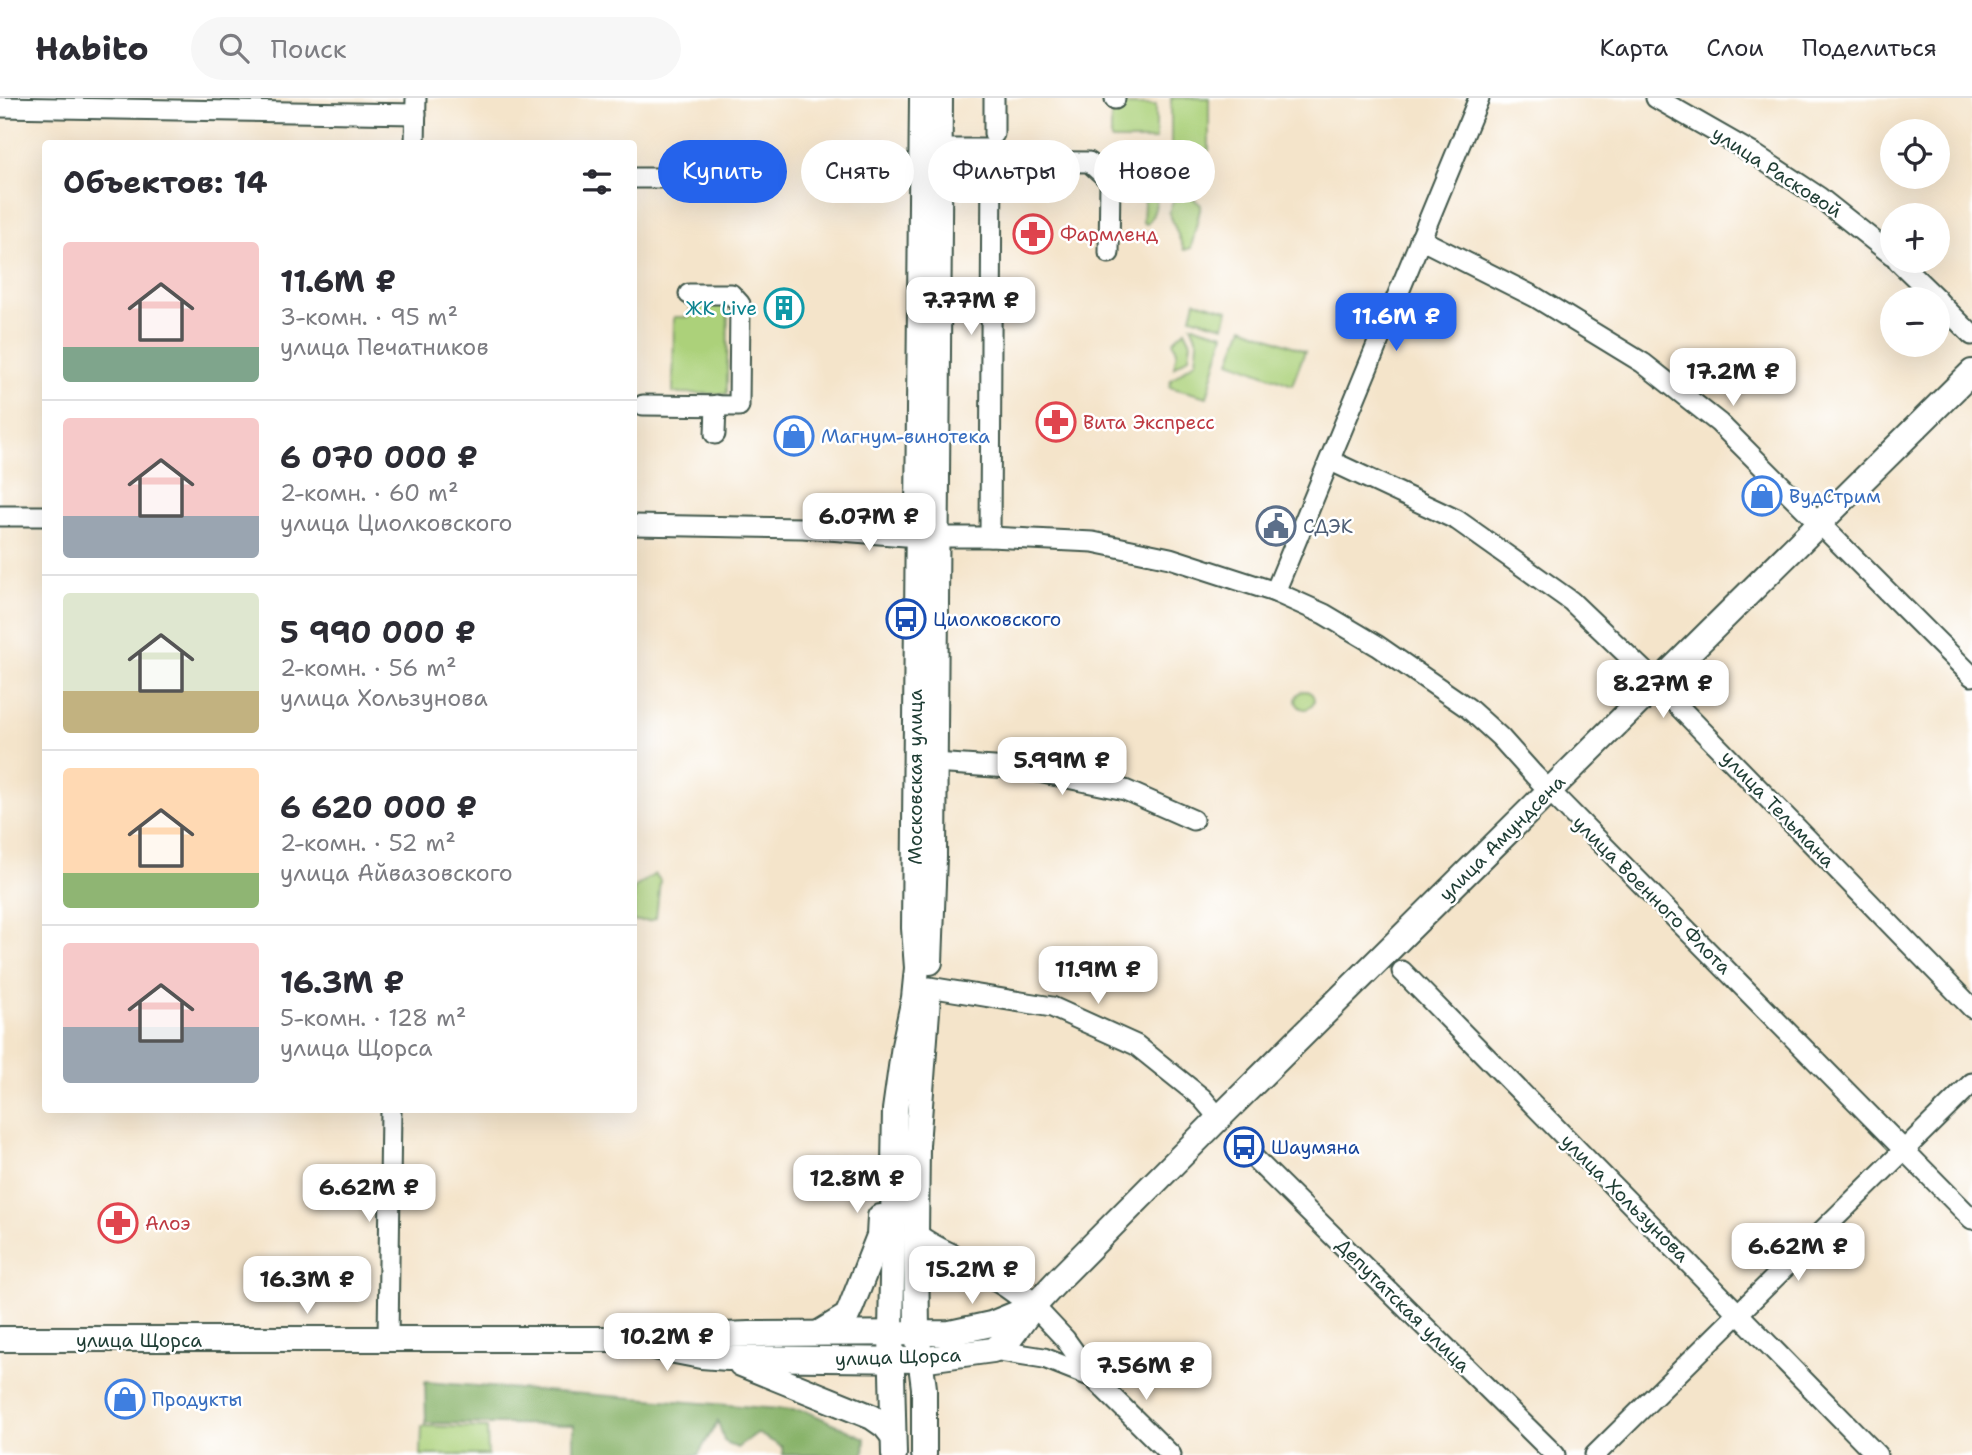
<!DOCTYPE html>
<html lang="ru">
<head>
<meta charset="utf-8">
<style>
  body { margin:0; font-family:"Shantell Sans",sans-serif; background:#f7f7f7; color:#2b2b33; height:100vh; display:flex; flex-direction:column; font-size:26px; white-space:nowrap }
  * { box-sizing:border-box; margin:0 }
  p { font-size:23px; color:#7c7c81 }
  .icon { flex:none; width:38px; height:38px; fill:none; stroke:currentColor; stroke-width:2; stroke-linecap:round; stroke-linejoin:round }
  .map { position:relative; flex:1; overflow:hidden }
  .panel { position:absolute; left:42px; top:42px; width:595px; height:973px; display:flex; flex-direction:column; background:#fff; border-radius:7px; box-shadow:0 7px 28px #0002 }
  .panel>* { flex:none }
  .banner { position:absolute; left:658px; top:42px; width:665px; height:63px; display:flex; gap:14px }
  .fabs { position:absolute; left:1880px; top:21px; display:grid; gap:14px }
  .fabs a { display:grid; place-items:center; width:70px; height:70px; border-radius:50%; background:#fff; box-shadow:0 7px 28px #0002; font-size:35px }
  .price { position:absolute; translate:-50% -60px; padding:0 16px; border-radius:14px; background:#fff; color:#222; font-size:23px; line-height:46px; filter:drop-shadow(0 2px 4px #0008) }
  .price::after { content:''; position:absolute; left:50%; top:42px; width:21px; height:16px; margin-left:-10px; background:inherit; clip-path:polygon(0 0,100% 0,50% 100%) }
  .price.on { background:#2563eb; color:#fff }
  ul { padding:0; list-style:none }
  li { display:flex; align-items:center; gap:21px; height:175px; padding:0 21px }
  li+li { border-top:2px solid #e1e1e2 }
  li span { display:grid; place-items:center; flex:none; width:196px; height:140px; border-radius:7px; color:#555 }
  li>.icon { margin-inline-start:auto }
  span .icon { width:84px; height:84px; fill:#fffc; stroke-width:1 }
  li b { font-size:30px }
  h2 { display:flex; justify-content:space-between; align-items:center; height:84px; padding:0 21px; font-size:30px }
  .pill { padding:0 24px; border-radius:32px; background:#fff; box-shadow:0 7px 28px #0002; font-size:24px; line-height:63px }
  .pill.on { background:#2563eb; color:#fff }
  header { display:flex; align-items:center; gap:42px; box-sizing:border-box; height:98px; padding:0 35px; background:#fff; border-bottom:2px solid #e1e1e2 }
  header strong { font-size:33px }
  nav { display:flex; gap:38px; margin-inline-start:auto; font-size:24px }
  .search { width:490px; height:63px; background:#f7f7f7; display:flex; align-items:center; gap:18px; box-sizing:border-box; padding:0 24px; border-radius:38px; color:#7c7c81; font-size:26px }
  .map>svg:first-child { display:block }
  .green { fill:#acd17a; stroke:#668757; stroke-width:2 }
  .forest { fill:#89b36a; stroke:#54784f; stroke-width:2 }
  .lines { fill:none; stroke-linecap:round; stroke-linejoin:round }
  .minor-casing { stroke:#3f564a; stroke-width:23 }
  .major-casing { stroke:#3f564a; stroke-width:28 }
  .minor { stroke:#fff; stroke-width:19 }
  .major { stroke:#fff; stroke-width:24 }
  .labels { text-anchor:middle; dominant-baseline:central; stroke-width:5; stroke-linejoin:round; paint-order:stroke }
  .street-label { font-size:19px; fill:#1f3d34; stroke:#fff }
  .health-label { font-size:19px; fill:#be3a42; stroke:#fff; text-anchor:start }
  .culture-label { font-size:19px; fill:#0d838f; stroke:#fff; text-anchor:end }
  .shop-label { font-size:19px; fill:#366cbe; stroke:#fff; text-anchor:start }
  .service-label { font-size:19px; fill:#4e5e75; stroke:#fff; text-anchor:start }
  .transit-label { font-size:19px; fill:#164399; stroke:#fff; text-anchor:start }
</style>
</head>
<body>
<header>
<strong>Habito</strong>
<div class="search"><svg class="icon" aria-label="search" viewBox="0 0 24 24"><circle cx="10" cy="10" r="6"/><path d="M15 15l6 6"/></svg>Поиск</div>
<nav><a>Карта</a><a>Слои</a><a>Поделиться</a></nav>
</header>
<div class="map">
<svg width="1972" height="1357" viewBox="0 0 1972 1357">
  <rect width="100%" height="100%" fill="#fff"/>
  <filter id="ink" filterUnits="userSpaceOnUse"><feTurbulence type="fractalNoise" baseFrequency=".0143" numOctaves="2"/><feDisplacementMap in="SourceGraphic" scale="14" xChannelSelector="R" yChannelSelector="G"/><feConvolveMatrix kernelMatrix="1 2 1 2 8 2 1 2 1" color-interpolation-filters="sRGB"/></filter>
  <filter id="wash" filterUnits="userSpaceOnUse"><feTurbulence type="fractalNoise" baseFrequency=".00686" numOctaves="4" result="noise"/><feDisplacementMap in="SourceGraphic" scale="28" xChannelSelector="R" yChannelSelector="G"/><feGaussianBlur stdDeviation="1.57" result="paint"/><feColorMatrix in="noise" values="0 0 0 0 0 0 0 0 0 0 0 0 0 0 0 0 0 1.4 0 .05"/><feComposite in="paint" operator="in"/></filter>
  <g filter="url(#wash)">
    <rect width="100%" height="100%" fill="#f4e4ca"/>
    <g class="green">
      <rect x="1171" y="0" width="38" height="53"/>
      <polygon points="1121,7 1156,7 1156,42 1111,42 1111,13 1118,13"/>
      <path d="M1146,66L1158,68C1157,86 1160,112 1147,126L1143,125Z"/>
      <polygon points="1185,93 1201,107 1191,150 1184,152 1169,114 1176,95"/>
      <polygon points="691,201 728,201 727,296 673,295 674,219 690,219"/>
      <polygon points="1195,203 1228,212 1224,228 1191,219"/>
      <polygon points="1191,227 1224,236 1207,299 1169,289 1171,282 1196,263 1198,244"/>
      <polygon points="1243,229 1305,253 1292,287 1230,263"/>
      <polygon points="1185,232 1191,244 1189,259 1174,269 1177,253 1173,243"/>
      <circle cx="1305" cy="602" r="9"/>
      <polygon points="655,776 660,782 656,820 650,823 634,823 634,790"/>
      <polygon points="422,1328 487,1330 488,1357 421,1357"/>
    </g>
    <polygon class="forest" points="425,1284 806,1313 865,1340 864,1357 783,1357 782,1349 757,1335 737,1350 724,1343 718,1323 698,1357 574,1357 574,1327 426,1325"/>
  </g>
  <g filter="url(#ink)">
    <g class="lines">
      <g class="minor-casing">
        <g id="minor">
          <polyline points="1656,0 1754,56 1819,99 1892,157"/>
          <polyline points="1115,1 1115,0"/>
          <polyline points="0,9 416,16"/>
          <polyline points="994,36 994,0"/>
          <polyline points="415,46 416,0"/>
          <polyline points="939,51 992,51 990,439"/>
          <polyline points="992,63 1089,64 1110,83 1109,155"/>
          <polyline points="634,80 660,80"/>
          <polyline points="1420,141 1535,199 1643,265 1719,325 1972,578"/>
          <polyline points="1898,163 1937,201"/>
          <polyline points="1937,202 1972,237"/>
          <polyline points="643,307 739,308 740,206 731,196 689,196"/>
          <polyline points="715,336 716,307"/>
          <polyline points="1331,363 1457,422 1571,503 1642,571 1972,910"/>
          <polyline points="0,418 46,418"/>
          <polyline points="634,427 803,430 918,439 990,439 1093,444 1170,460 1275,494 1324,516 1378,548 1468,610 1500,639 1534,677 1972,1121"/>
          <polyline points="1275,494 1479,0"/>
          <polyline points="934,665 1024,671 1125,692 1193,722"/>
          <polyline points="1402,873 1877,1357"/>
          <polyline points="929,889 1052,909 1136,947 1202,1000 1219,1020"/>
          <polyline points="1251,1057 1555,1357"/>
          <polyline points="1034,1208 1065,1241 1093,1280 1171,1357"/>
          <polyline points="388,1241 391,1012"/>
          <polyline points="993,1252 1044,1260 1092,1279"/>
          <polyline points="1595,1357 1972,985"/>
        </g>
      </g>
      <g class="major-casing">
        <g id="major">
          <polyline points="930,864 934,759 940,0"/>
          <path d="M916,1138C935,1153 957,1160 979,1171C999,1181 1017,1193 1034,1208"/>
          <polyline points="819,1235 847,1218 851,1209 879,1138 880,1119"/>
          <polyline points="0,1241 613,1241 750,1236 950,1235 991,1226 1030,1210"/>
          <polyline points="613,1241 701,1258 728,1260 920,1262 993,1252 1011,1239 1034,1208 1061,1179 1219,1020 1972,274"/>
          <polyline points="741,1266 872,1319 885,1328 893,1338"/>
          <polyline points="894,1357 891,1235 895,1012 904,948 914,900 917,870 914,830 922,0"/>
          <polyline points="924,1357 924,1290 917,1235 916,1138 917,1047 928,900"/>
        </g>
      </g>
      <use href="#minor" class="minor"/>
      <use href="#major" class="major"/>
    </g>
  </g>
  <defs>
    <g id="pharmacy-ring" transform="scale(2.0125)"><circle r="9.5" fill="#fff" stroke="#e0444e" stroke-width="1.5"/><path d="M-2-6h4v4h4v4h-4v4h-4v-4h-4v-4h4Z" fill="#e0444e"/></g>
    <g id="building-ring" transform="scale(2.0125)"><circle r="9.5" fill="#fff" stroke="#0f9aa8" stroke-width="1.5"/><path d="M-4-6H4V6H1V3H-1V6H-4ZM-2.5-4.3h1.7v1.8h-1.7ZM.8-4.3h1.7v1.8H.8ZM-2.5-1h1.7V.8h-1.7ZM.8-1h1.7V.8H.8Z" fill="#0f9aa8"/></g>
    <g id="shop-ring" transform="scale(2.0125)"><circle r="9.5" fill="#fff" stroke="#3f7fe0" stroke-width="1.5"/><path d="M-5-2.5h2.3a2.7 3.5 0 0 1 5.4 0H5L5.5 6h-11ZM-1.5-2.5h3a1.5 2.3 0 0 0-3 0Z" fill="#3f7fe0"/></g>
    <g id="civic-ring" transform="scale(2.0125)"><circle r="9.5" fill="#fff" stroke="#5c6f8a" stroke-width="1.5"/><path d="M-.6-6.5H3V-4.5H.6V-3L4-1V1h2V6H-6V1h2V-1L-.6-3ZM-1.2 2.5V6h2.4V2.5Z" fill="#5c6f8a"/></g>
    <g id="bus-ring" transform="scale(2.0125)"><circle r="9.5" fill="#fff" stroke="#1a4fb4" stroke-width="1.5"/><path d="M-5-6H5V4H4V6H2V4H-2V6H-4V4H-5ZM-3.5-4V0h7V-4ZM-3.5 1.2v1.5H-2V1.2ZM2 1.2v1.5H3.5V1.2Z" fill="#1a4fb4"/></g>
  </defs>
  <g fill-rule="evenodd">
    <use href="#pharmacy-ring" x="1033" y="136"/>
    <use href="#building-ring" x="784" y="210"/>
    <use href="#pharmacy-ring" x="1056" y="324"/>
    <use href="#shop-ring" x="794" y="338"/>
    <use href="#shop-ring" x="1762" y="398"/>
    <use href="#civic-ring" x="1276" y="428"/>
    <use href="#bus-ring" x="906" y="521"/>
    <use href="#bus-ring" x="1244" y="1049"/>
    <use href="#pharmacy-ring" x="118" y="1125"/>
    <use href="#shop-ring" x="125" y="1301"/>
  </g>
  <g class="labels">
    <g class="street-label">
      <text transform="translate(1777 74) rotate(33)">улица Расковой</text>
      <text transform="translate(915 679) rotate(-90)">Московская улица</text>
      <text transform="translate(1778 711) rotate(46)">улица Тельмана</text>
      <text transform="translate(1502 740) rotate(-45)">улица Амундсена</text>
      <text transform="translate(1652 797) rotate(45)">улица Военного Флота</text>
      <text transform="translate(1625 1100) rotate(45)">улица Хользунова</text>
      <text transform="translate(1403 1207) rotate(45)">Депутатская улица</text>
      <text x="139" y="1242">улица Щорса</text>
      <text transform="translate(898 1259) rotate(-2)">улица Щорса</text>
    </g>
    <g class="health-label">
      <text x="1060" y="136">Фармленд</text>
      <text x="1083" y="324">Вита Экспресс</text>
      <text x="145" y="1125">Алоэ</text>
    </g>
    <g class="culture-label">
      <text x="757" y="210">ЖК Live</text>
    </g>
    <g class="shop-label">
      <text x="821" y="338">Магнум-винотека</text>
      <text x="1789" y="398">ВудСтрим</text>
      <text x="152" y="1301">Продукты</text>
    </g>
    <g class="service-label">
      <text x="1303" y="428">СДЭК</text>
    </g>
    <g class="transit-label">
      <text x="933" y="521">Циолковского</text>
      <text x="1271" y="1049">Шаумяна</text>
    </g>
  </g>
</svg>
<div class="fabs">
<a><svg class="icon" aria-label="locate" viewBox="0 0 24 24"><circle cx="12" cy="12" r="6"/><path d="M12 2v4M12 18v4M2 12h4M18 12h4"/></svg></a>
<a>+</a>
<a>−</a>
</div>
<b class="price" style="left:971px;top:239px">7.77M ₽</b>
<b class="price on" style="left:1396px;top:255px">11.6M ₽</b>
<b class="price" style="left:1733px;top:310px">17.2M ₽</b>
<b class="price" style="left:869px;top:455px">6.07M ₽</b>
<b class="price" style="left:1663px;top:622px">8.27M ₽</b>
<b class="price" style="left:1062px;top:699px">5.99M ₽</b>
<b class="price" style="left:1098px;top:908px">11.9M ₽</b>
<b class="price" style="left:857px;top:1117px">12.8M ₽</b>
<b class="price" style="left:369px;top:1126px">6.62M ₽</b>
<b class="price" style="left:1798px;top:1185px">6.62M ₽</b>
<b class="price" style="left:972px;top:1208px">15.2M ₽</b>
<b class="price" style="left:307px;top:1218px">16.3M ₽</b>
<b class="price" style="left:667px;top:1275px">10.2M ₽</b>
<b class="price" style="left:1146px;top:1304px">7.56M ₽</b>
<div class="banner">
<a class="pill on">Купить</a>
<a class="pill">Снять</a>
<a class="pill">Фильтры</a>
<a class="pill">Новое</a>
</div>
<section class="panel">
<h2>Объектов: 14<svg class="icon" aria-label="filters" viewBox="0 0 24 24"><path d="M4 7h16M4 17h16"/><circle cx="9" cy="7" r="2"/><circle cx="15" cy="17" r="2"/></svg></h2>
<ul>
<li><span style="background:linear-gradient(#f6c9c9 75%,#7fa58c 0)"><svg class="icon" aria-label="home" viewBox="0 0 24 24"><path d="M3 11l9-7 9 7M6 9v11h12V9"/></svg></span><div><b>11.6M ₽</b><p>3-комн. · 95 m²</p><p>улица Печатников</p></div></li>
<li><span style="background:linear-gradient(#f6c9c9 70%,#9aa5b1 0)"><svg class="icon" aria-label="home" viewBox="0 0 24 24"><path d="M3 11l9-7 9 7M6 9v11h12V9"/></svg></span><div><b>6 070 000 ₽</b><p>2-комн. · 60 m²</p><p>улица Циолковского</p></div></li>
<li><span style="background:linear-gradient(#dfe7d0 70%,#c2b280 0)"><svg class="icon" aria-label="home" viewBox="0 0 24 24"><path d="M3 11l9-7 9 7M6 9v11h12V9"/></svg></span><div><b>5 990 000 ₽</b><p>2-комн. · 56 m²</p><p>улица Хользунова</p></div></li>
<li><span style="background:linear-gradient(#ffd9b3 75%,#8fb573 0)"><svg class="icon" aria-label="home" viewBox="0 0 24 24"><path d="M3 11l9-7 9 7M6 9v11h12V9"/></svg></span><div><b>6 620 000 ₽</b><p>2-комн. · 52 m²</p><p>улица Айвазовского</p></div></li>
<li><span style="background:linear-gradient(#f6c9c9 60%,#9aa5b1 0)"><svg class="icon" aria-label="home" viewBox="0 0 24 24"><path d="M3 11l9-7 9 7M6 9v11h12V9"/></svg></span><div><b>16.3M ₽</b><p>5-комн. · 128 m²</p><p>улица Щорса</p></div></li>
</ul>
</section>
</div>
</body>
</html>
